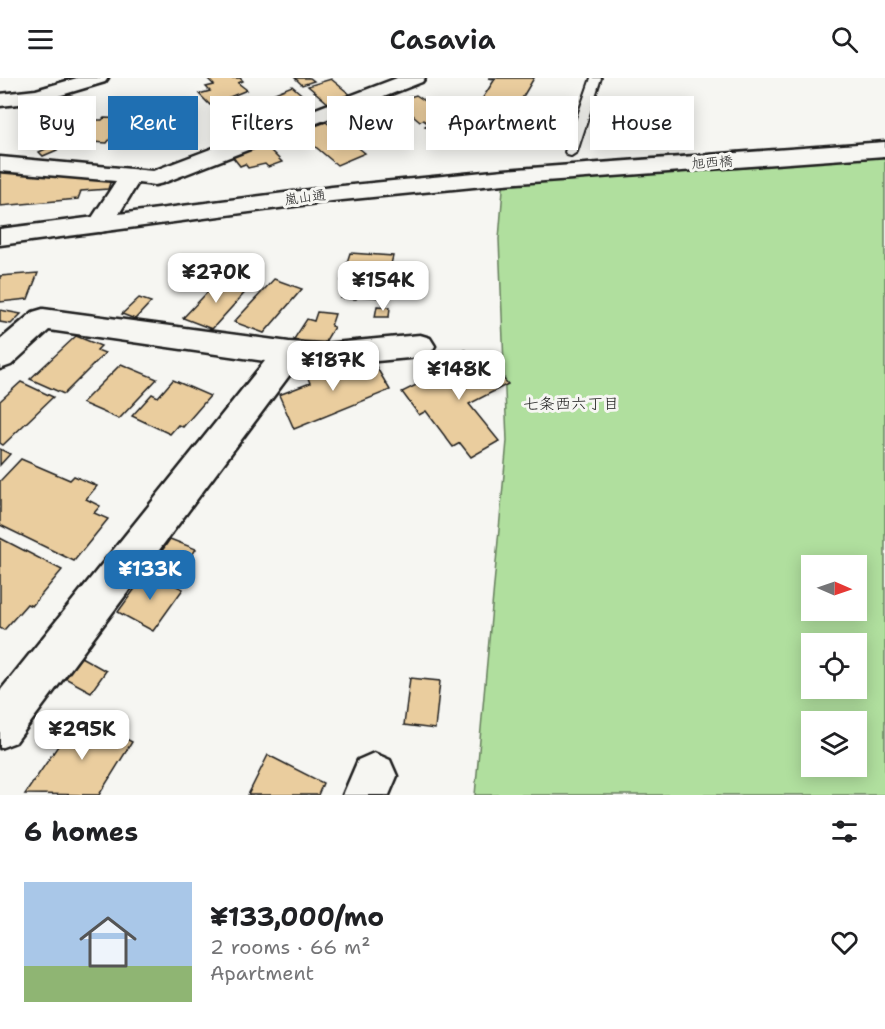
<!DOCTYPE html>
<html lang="en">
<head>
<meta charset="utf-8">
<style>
  body { margin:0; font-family:"Shantell Sans","Klee One",sans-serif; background:#f6f6f6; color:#202124; height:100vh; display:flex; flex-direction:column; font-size:22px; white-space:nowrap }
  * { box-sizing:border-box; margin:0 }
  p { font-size:20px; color:#757577 }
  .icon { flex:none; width:33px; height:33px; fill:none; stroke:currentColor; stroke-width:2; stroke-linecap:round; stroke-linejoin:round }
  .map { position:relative; height:717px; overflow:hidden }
  .side { display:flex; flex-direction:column; background:#fff; flex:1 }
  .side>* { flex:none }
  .hud { position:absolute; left:18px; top:18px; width:849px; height:54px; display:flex; gap:12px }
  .needle { width:39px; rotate:92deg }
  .tools { position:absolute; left:801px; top:477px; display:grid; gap:12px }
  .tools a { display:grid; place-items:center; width:66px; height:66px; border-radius:0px; background:#fff; box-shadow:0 3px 15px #0003; font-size:30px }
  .price { position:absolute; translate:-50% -51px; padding:0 14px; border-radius:12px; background:#fff; color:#222; font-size:20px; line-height:39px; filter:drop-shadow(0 2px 3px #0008) }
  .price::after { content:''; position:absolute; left:50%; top:36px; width:18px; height:14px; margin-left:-9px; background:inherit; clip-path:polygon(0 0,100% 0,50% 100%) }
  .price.selected { background:#1f6fb2; color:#fff }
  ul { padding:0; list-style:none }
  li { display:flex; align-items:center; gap:18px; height:150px; padding:0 24px }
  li+li { border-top:2px solid #e0e0e0 }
  li span { display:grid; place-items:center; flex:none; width:168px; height:120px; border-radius:0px; color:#555 }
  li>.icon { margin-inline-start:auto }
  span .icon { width:72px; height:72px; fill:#fffc; stroke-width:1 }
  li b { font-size:26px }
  h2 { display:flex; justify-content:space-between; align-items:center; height:72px; padding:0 24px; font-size:26px }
  .chip { padding:0 21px; border-radius:0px; background:#fff; box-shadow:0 3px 15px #0003; font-size:21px; line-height:54px }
  .chip.selected { background:#1f6fb2; color:#fff }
  header { display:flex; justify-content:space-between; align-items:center; height:78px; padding:0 24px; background:#fff; font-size:27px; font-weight:600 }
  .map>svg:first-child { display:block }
  .green { fill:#b0df9e; stroke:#667e5d; stroke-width:1.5; fill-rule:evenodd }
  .building { fill:#eacd9e; stroke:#1c1c1c; stroke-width:1.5 }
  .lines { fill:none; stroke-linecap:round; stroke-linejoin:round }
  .lane-casing { stroke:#1c1c1c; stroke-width:4 }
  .street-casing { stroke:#1c1c1c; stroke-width:5 }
  .secondary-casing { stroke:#1c1c1c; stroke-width:5 }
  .lane { fill:#f6f6f2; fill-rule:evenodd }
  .street { fill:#f6f6f2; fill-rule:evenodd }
  .secondary { fill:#f6f6f2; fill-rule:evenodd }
  .labels { text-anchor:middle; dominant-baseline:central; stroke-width:6; stroke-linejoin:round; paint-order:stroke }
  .far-street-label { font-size:14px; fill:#1c1c1c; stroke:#f6f6f2 }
  .neighbourhood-label { font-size:16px; fill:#1c1c1c; stroke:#f6f6f2 }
</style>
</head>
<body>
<header><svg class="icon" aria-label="menu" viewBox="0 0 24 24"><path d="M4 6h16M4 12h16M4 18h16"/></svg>Casavia<svg class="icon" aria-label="search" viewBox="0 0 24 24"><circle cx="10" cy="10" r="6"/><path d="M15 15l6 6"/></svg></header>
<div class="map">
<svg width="885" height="717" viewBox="0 0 885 717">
  <rect width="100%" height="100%" fill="#f6f6f2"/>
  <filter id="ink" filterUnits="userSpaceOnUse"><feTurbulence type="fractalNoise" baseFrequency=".0167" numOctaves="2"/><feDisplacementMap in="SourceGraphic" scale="12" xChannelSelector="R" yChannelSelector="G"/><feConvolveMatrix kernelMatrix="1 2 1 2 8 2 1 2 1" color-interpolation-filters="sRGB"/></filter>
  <g filter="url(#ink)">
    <path class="green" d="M885,71V717H475L507,363L499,161L504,99ZM812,488H856V532H812ZM812,566H856V610H812ZM812,644H856V688H812Z"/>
    <g class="building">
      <polygon points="207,0 240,0 243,3 238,5 247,12 210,27 199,16 210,13 206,9 214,7"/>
      <polygon points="295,0 310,0 314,3 302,7"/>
      <polygon points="488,0 534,0 511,39 508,38 503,46 488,43 491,39 473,35 495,1"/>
      <polygon points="331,1 352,18 329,26 308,8"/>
      <polygon points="292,8 307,21 301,22 314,33 293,40 281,28 265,33 255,23"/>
      <polygon points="416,17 455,43 432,53 425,48 429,46 423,42 420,43 396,23"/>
      <polygon points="245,18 259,31 250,34 259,43 237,51 229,43 235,41 228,35 237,32 229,24"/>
      <polygon points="104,40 125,41 107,65 91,64 87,69 67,68 87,42 102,42"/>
      <polygon points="326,44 365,75 337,87 298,54"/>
      <polygon points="264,66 282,84 268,89 265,86 248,90 245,86 240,88 232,78"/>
      <polygon points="52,68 57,72 43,78 39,74"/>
      <polygon points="0,90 112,99 108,111 81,113 78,121 0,128"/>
      <polygon points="350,175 393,178 383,220 358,218 356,221 341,220 346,204 341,203"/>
      <polygon points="38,195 28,221 0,224 0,198"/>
      <polygon points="220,201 249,210 212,251 183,240"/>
      <polygon points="274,201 302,211 264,255 234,244"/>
      <polygon points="139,220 151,224 135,241 122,236"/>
      <polygon points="377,228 390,229 389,239 375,239"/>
      <polygon points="0,232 21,236 11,246 0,244"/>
      <polygon points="317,234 335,236 331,248 334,249 322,269 294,261 307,241 314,243"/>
      <polygon points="76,258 101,268 97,272 105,275 64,316 30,301"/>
      <polygon points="465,272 472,280 481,276 508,306 469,326 499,363 471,379 460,365 453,369 426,333 419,337 402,314 455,288 448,280"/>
      <polygon points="371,280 390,312 294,351 279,317 310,305 306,295 324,288 328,296"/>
      <polygon points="121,286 157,301 119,341 82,325"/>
      <polygon points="173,302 210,318 183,349 178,347 170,356 132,338 152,316 158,319"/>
      <polygon points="21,304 53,319 3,367 0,365 0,323"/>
      <polygon points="0,371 10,376 0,387"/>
      <polygon points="21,381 70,402 74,398 97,408 86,421 100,428 94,435 108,441 74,483 0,447 0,403"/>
      <polygon points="0,460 62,492 32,528 27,526 4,552 0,550"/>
      <polygon points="170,461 196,471 177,500 151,489"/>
      <polygon points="147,494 183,511 153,553 118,534"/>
      <polygon points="81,579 106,593 91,614 65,600"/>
      <polygon points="410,600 440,603 435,651 404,647"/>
      <polygon points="80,636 132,664 99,717 25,716"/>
      <polygon points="268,677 323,705 318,717 248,717"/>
    </g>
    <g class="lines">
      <g class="lane-casing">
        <polygon id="lane" points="591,0 601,0 577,74 571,78 567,77 565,74"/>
      </g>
      <g class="street-casing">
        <g id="street">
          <polygon points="77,0 108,0 105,4 38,24 0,28 0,16 36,12"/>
          <polygon points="397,0 425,0 422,4 163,105 155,107 138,105 109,152 100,154 91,152 88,146 116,103 0,93 0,79 153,93"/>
          <polygon points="43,231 289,264 323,266 420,257 430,260 435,268 430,276 420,279 323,288 297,287 16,664 0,670 0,613 265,283 49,252 11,287 0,291 0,262 33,234"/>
          <polygon points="374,675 390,682 397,698 389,717 343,717 358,682"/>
        </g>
      </g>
      <g class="secondary-casing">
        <polygon id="secondary" points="885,64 885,78 504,106 332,123 0,167 0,151 332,109 504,92"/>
      </g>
      <use href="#lane" class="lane"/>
      <use href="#street" class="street"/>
      <use href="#secondary" class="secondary"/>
    </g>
  </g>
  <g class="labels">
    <g class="far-street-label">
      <text transform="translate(712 84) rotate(-4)">旭西橋</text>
      <text transform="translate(305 119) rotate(-7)">嵐山通</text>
    </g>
    <g class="neighbourhood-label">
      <text x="571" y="325">七条西六丁目</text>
    </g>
  </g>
</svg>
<div class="tools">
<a><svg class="needle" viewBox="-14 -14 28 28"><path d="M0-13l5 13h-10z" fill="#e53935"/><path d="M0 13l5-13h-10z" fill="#757577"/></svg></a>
<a><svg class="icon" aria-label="locate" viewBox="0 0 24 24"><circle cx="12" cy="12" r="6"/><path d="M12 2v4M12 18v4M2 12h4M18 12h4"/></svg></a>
<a><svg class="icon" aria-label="layers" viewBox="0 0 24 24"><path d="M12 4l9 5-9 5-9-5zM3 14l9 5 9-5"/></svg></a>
</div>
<b class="price" style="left:216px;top:226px">¥270K</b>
<b class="price" style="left:383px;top:234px">¥154K</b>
<b class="price" style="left:333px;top:314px">¥187K</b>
<b class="price" style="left:459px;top:323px">¥148K</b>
<b class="price selected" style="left:150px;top:523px">¥133K</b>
<b class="price" style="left:82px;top:683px">¥295K</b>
<div class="hud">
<a class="chip">Buy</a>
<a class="chip selected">Rent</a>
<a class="chip">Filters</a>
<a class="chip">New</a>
<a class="chip">Apartment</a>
<a class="chip">House</a>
</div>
</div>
<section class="side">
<h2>6 homes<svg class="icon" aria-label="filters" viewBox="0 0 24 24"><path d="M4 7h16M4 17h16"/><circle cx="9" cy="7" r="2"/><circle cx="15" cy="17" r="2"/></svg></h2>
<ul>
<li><span style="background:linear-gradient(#a9c7e8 70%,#8fb573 0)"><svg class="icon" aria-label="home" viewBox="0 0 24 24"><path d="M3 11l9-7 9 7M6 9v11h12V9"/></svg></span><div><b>¥133,000/mo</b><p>2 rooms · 66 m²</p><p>Apartment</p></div><svg class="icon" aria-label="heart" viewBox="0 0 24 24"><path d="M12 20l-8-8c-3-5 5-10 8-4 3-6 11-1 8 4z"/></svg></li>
</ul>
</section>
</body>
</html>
